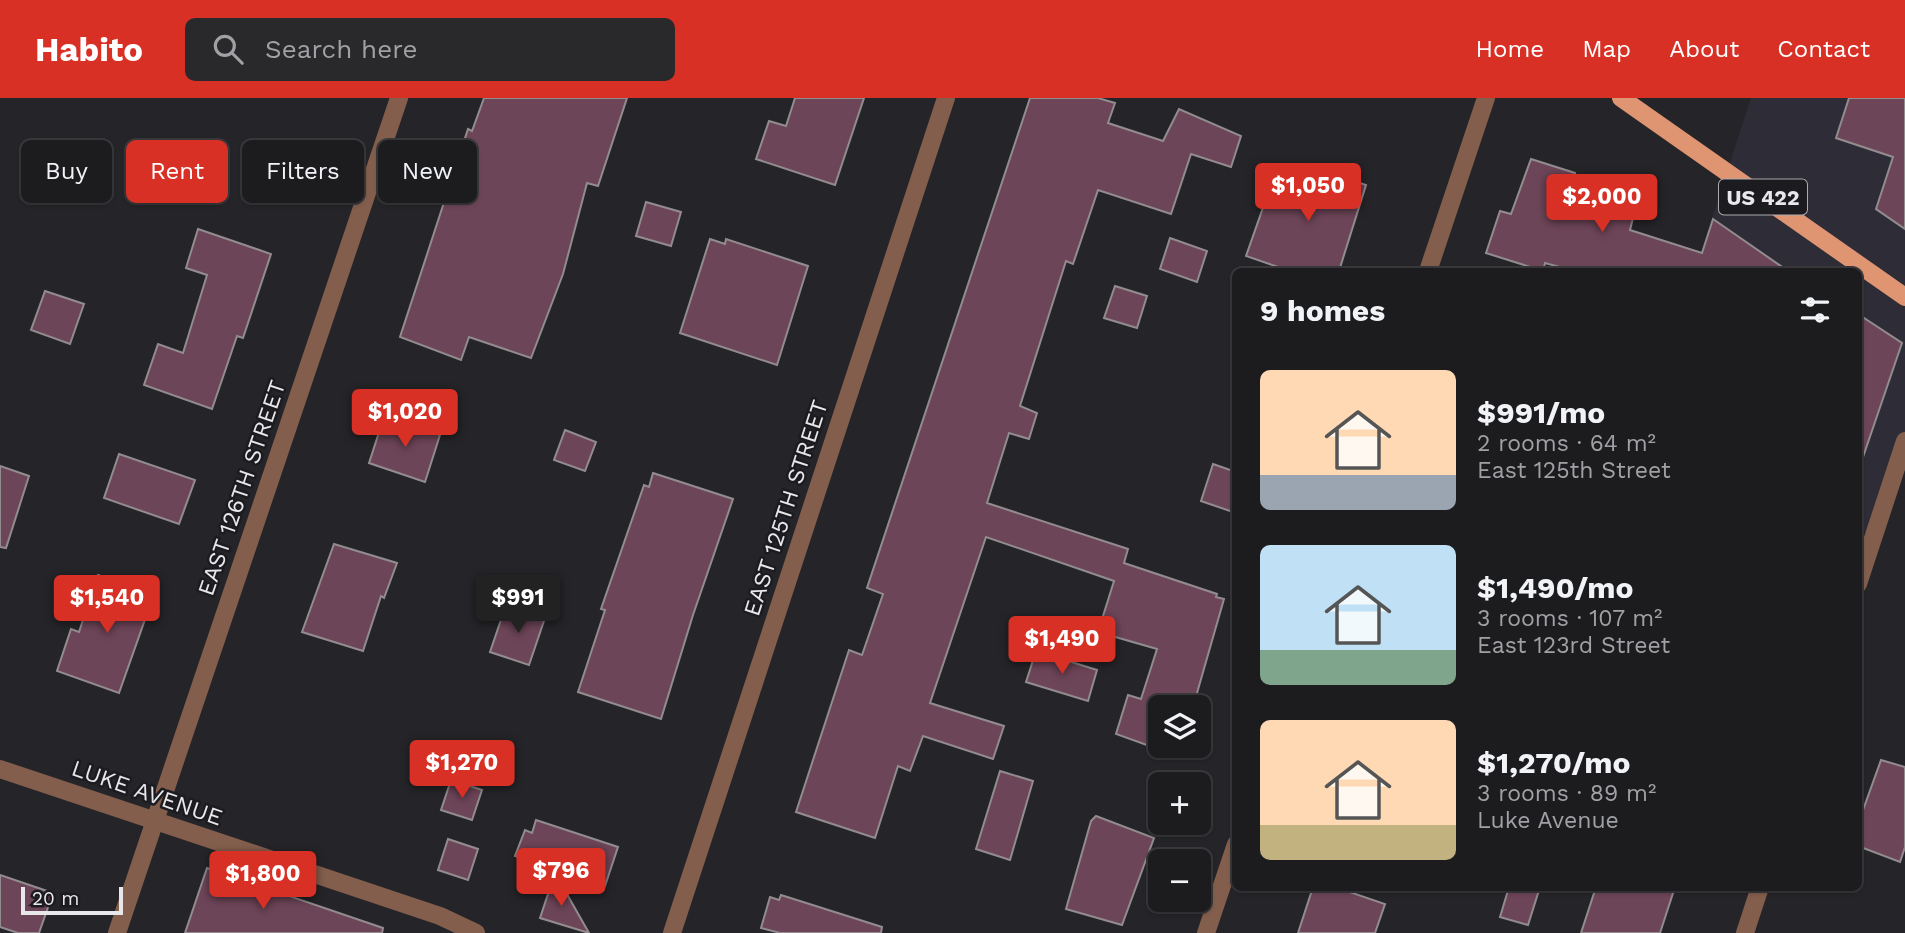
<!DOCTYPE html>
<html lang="en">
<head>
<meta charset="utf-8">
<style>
  body { margin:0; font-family:"Work Sans",sans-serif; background:#29292c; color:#f1f3f6; height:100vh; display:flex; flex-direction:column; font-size:26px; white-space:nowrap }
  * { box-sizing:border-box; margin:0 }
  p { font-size:23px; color:#a0a1a4 }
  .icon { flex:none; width:38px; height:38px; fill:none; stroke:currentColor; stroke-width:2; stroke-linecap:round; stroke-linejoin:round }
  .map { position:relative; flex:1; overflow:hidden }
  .drawer { position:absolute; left:1232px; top:170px; width:630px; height:623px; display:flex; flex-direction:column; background:#1c1c1f; border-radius:10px; box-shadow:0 2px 5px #0004,0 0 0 2px #3a3a3d }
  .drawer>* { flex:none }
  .hud { position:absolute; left:21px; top:42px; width:665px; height:63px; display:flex; gap:14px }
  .controls { position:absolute; left:1148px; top:597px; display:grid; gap:14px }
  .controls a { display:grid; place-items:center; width:63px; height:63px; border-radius:10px; background:#1c1c1f; box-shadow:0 2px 5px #0004,0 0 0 2px #3a3a3d; font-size:35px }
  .scale { position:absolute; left:21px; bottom:18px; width:102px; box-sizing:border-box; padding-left:7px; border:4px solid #e8e8eb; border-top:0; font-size:19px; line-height:24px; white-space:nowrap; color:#e8e8eb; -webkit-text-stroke:5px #1c1b20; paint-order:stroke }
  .price { position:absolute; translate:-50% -60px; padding:0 16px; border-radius:7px; background:#d93025; color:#fff; font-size:23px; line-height:46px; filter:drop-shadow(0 2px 4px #0008) }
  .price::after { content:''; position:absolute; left:50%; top:42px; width:21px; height:16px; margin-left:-10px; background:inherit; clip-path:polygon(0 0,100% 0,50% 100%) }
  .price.active { background:#222; color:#fff }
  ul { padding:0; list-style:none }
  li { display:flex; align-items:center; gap:21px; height:175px; padding:0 28px }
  li span { display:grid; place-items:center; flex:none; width:196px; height:140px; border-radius:10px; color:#555 }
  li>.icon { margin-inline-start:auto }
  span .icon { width:84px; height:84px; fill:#fffc; stroke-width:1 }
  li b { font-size:30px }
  h2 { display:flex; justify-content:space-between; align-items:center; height:84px; padding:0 28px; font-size:30px }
  .tag { padding:0 24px; border-radius:10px; background:#1c1c1f; box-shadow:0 2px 5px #0004,0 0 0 2px #3a3a3d; font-size:24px; line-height:63px }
  .tag.active { background:#d93025; color:#fff }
  header { display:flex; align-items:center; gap:42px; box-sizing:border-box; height:98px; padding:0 35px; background:#d93025; color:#fff }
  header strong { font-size:33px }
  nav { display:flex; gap:38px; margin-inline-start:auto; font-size:24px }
  .search { width:490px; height:63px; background:#29292c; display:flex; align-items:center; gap:18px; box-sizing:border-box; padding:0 24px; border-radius:10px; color:#a0a1a4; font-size:26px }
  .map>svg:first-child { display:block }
  .built { fill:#2e2d37 }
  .building { fill:#6d4558; stroke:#928c8e; stroke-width:2 }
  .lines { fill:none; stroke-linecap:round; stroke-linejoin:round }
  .minor { stroke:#835e4d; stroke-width:18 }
  .primary { stroke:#e09572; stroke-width:18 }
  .labels { text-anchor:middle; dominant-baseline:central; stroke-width:5; stroke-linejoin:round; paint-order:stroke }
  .shield { fill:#1c1b20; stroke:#abaaae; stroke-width:2 }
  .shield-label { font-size:21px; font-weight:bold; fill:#e8e8eb }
  .street-label { font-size:23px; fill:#e8e8eb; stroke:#1c1b20 }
</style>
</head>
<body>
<header>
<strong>Habito</strong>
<div class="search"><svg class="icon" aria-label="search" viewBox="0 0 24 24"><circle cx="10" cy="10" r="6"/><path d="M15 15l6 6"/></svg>Search here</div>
<nav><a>Home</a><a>Map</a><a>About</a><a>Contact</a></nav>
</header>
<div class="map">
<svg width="1905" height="835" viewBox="0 0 1905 835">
  <rect width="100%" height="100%" fill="#252529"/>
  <polygon class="built" points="1751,0 1905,0 1905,343 1874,437 1859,432 1858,173 1695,173"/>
  <g class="building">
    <polygon points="484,0 627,0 598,88 587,85 563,176 531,260 469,239 461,262 400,239 468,31 472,33"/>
    <polygon points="795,0 864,0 835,87 756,61 769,23 786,28"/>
    <polygon points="1030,0 1098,0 1115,5 1108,25 1163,43 1179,11 1241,38 1231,69 1191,56 1171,116 1098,92 1073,166 1066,163 1020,308 1037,315 1029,341 1009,335 987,405 1128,451 1124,465 1217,496 1216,499 1224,501 1193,609 1160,609 1160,648 1184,648 1181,657 1169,655 1116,636 1128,597 1141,601 1157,551 1098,534 1114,483 986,439 930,605 1004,628 993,661 923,638 910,673 898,668 875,740 796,714 849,552 862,557 883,496 867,490"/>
    <polygon points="1849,0 1905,0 1905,131 1876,111 1893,59 1836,40"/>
    <polygon points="1531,61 1575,75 1570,90 1635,112 1630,132 1702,155 1713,121 1788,173 1574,173 1545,165 1543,173 1486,155 1500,113 1511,116"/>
    <polygon points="1307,66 1366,87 1339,173 1290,173 1246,158 1272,84 1298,93"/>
    <polygon points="646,104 681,114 671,148 636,138"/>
    <polygon points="198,131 271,156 243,240 237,238 212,311 144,287 158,246 183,255 207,177 186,170"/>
    <polygon points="1170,140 1207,153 1197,184 1160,171"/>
    <polygon points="710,141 725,146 726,141 808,168 777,267 680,235"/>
    <polygon points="1115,188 1147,198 1137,230 1104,220"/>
    <polygon points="45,193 84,206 70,246 31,232"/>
    <polygon points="1858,216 1902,245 1863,359 1858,358"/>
    <polygon points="384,319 440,337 425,384 369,365"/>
    <polygon points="565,332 596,344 585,373 554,362"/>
    <polygon points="119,356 195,382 179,426 104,400"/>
    <polygon points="1213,366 1236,374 1236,415 1201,403"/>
    <polygon points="0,368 29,378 6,450 0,449"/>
    <polygon points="653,375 733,401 693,517 661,621 578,594 605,512 601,511 644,387 649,389"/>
    <polygon points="334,446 397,465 384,500 381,498 363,553 302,534"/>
    <polygon points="98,477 154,496 119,595 57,573 71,531 79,534"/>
    <polygon points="506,507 545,520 529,567 490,554"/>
    <polygon points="1036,553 1097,572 1088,603 1026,584"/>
    <polygon points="1881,662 1905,669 1905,749 1900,764 1858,748 1858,726"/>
    <polygon points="1000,673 1033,683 1010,762 976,751"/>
    <polygon points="451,682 482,692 472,722 441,712"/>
    <polygon points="1096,718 1154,740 1122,827 1066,811 1091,723"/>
    <polygon points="536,722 618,749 605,788 515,758 525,732 532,735"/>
    <polygon points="448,741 478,751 468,782 438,772"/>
    <polygon points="207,770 383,830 382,835 185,835"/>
    <polygon points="555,775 589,835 540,820"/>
    <polygon points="0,777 47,793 46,796 52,798 39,835 18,835 0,829"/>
    <polygon points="1313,789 1335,789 1385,806 1375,835 1298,835"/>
    <polygon points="1509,789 1540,789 1528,827 1500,819"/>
    <polygon points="1596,789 1675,789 1660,835 1581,835"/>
    <polygon points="781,797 882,829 881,835 780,835 761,830 770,799 779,802"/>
  </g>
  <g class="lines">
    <g class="minor">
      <polyline points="1428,173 1486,0"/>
      <polyline points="1858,486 1905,343"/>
      <polyline points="0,671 440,818 476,835"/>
      <polyline points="117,835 399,0"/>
      <polyline points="672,835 946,0"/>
      <polyline points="1206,835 1236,746"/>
      <polyline points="1745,835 1760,789"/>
    </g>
    <polyline class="primary" points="1621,0 1905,199"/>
  </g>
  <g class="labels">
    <rect class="shield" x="1719" y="81.5" width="88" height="35" rx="5"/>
    <g class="shield-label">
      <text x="1763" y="99">US 422</text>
    </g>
    <g class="street-label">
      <text transform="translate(242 390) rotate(-71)">EAST 126TH STREET</text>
      <text transform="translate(786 410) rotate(-72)">EAST 125TH STREET</text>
      <text transform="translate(147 695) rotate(19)">LUKE AVENUE</text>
    </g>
  </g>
</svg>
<div class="controls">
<a><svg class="icon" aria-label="layers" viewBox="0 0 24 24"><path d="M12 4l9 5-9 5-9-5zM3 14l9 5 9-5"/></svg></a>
<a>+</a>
<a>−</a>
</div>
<div class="scale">20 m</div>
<b class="price" style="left:1308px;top:125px">$1,050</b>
<b class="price" style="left:1602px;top:136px">$2,000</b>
<b class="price" style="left:405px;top:351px">$1,020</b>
<b class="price" style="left:107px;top:537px">$1,540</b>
<b class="price active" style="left:518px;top:537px">$991</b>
<b class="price" style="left:1062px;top:578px">$1,490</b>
<b class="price" style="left:462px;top:702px">$1,270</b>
<b class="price" style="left:561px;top:810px">$796</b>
<b class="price" style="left:263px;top:813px">$1,800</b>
<div class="hud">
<a class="tag">Buy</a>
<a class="tag active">Rent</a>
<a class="tag">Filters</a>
<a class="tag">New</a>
</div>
<section class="drawer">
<h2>9 homes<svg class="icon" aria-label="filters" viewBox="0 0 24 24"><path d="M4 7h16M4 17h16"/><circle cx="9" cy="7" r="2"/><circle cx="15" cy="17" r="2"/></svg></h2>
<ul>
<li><span style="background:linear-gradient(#ffd9b3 75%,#9aa5b1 0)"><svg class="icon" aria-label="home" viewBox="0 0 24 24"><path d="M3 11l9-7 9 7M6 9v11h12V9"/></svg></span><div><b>$991/mo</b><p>2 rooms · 64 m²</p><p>East 125th Street</p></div></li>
<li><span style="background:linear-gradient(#bfe0f5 75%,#7fa58c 0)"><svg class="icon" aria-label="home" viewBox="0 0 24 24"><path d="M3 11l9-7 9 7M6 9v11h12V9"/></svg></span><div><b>$1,490/mo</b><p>3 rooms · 107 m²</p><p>East 123rd Street</p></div></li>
<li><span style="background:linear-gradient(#ffd9b3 75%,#c2b280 0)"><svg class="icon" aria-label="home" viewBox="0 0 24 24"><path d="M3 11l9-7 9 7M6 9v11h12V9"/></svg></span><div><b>$1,270/mo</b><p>3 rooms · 89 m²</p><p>Luke Avenue</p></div></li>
</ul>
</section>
</div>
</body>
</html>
